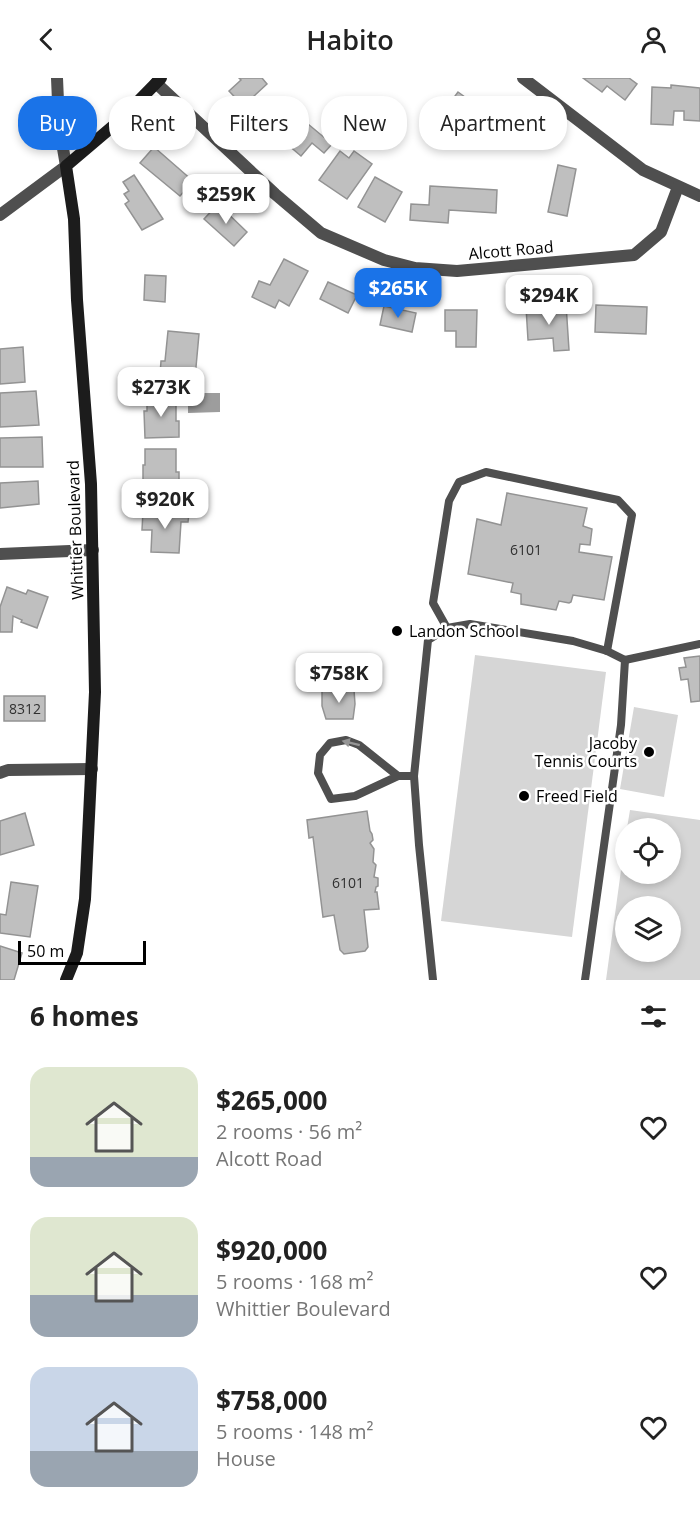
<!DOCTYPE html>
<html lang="en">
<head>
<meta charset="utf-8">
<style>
  body { margin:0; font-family:"Open Sans",sans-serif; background:#f2f2f2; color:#222; height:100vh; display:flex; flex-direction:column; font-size:22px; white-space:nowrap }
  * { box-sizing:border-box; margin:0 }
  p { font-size:20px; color:#767676 }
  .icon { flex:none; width:33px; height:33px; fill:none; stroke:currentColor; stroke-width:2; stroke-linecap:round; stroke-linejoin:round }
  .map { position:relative; height:902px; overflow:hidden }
  .side { display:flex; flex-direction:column; background:#fff; flex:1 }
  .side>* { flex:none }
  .hud { position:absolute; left:18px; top:18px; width:664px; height:54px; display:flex; gap:12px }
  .buttons { position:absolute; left:615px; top:740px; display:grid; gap:12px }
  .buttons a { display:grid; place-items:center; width:66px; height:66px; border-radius:50%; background:#fff; box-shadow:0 3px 9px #0003; font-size:30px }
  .scale { position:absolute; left:18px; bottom:15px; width:128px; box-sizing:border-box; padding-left:6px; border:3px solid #000; border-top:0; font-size:16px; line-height:21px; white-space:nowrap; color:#000; -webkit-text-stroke:4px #fff; paint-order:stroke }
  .price { position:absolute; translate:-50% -51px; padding:0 14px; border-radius:12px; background:#fff; color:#222; font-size:20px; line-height:39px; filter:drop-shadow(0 2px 3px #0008) }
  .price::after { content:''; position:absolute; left:50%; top:36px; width:18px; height:14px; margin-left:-9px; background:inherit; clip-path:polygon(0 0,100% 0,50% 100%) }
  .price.current { background:#1a73e8; color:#fff }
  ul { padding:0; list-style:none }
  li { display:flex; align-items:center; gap:18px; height:150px; padding:0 30px }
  li span { display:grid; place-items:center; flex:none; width:168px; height:120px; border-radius:18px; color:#555 }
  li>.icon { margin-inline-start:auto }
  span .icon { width:72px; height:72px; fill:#fffc; stroke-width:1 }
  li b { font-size:26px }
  h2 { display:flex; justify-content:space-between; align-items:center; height:72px; padding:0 30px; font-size:26px }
  .pill { padding:0 21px; border-radius:24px; background:#fff; box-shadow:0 3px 9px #0003; font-size:21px; line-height:54px }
  .pill.current { background:#1a73e8; color:#fff }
  header { display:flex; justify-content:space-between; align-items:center; height:78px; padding:0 30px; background:#fff; font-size:27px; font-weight:600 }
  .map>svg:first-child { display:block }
  .green { fill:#d6d6d6; fill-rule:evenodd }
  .water { fill:#9d9d9d }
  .building { fill:#bfbfbf; stroke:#939393; stroke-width:1.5 }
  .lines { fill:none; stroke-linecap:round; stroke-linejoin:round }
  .lane { stroke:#4f4f4f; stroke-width:8 }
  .street { stroke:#4f4f4f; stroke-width:12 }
  .secondary { stroke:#1c1c1c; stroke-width:12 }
  .oneway { fill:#959595 }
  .poi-dot { fill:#000; stroke:#fff; stroke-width:2 }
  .labels { text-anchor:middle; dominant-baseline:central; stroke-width:5; stroke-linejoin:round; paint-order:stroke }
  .number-label { font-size:14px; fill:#303030 }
  .street-label { font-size:16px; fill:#000; stroke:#fff }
  .poi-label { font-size:16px; fill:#000; stroke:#fff; text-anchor:start }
</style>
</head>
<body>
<header><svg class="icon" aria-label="back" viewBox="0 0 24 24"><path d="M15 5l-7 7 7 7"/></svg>Habito<svg class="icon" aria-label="person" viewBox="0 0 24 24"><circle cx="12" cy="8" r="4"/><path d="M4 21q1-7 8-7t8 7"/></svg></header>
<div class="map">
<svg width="700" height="902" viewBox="0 0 700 902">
  <rect width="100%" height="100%" fill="#fff"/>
  <g class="green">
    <polygon points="475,577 606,594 572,859 441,843"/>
    <polygon points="634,629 678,637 664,719 620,711"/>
    <path d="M630,732L700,742V902H606L625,763L626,795H670V750H627ZM626,828H670V873H626Z"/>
  </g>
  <polygon class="water" points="188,315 220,315 220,334 188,335"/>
  <g class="building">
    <polygon points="239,0 262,0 267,6 253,19 257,23 247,32 229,13 241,2"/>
    <polygon points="583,0 629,0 637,6 625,22 607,8 602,14"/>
    <polygon points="671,7 700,10 700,43 684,42 684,33 674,33 673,47 651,46 652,9 671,10"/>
    <polygon points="458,14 498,43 483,63 443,34"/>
    <polygon points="302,41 332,66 324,75 312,65 301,78 281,61 294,45 297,47"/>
    <polygon points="154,69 193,103 180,118 140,85"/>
    <polygon points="340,73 349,80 354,73 372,86 347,121 319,102"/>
    <polygon points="558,87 576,91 567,138 548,134"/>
    <polygon points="134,97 163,141 142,152 125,126 129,123 124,116 129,113 123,104"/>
    <polygon points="375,99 402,114 385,144 358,129"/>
    <polygon points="430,108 497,112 496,135 449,132 448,145 410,142 411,126 429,127"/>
    <polygon points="218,126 247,154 234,168 204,141"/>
    <polygon points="284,181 308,193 289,228 279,222 275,230 252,219 259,203 270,207"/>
    <polygon points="145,197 166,198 165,224 144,222"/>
    <polygon points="328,204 357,217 348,235 320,221"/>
    <polygon points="566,226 569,272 554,273 553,260 528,262 526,229 540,228 540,234 552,233 551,227"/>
    <polygon points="596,227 647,229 646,256 595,254"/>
    <polygon points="384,228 416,235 412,254 380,247"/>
    <polygon points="445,232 477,232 476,269 456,269 456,253 445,253"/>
    <polygon points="168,253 199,256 195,300 160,297 161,283 165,283"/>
    <polygon points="23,269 25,304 0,306 0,271"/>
    <polygon points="36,313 39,347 0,349 0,315"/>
    <polygon points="176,319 176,343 179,343 179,359 145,360 144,333 147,333 147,320"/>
    <polygon points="42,359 43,389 0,389 0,360"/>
    <polygon points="145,371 176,371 176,394 179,394 179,410 143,411 143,387 145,387"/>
    <polygon points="38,403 39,426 0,430 0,405"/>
    <polygon points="507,415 587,430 583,448 592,451 590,467 580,466 579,474 612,479 604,522 573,517 571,524 569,525 559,523 556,532 521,526 521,516 511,514 513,505 468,496 477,441 501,447"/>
    <polygon points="143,433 189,435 188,444 181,444 179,475 151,474 152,452 142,452"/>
    <polygon points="7,509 26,516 28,512 48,519 37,550 21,544 22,542 13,538 12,554 0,554 0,529"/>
    <polygon points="700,578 700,623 691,624 688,601 681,602 679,590 686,589 684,580"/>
    <polygon points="337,610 354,612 355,626 353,641 326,641 322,628 322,613"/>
    <rect x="4" y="618" width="41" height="25"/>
    <polygon points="367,733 370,753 372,756 373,762 370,765 374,771 373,784 376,787 374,799 378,800 378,808 376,809 375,814 377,814 379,831 364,832 368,869 365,873 344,876 340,872 334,837 323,839 313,759 309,760 307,742"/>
    <polygon points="25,735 34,767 0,777 0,743"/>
    <polygon points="11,804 38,808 30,859 0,855 0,836 6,837"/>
    <polygon points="0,868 22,875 14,902 0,902"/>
  </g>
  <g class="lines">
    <g class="lane">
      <polyline points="447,550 433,525 449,423 459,404 486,394 618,422 632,437 607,573"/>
      <polyline points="398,698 359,667 346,662 330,665 320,677 318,695 331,721 355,718 398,698 414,698"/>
      <polyline points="433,902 419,767 414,698 428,562 447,550 470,546 573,563 607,573 625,582 700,566"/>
      <polyline points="585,902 621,647 625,582"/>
    </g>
    <g class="street">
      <polyline points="523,0 643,92 700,118"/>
      <polyline points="156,5 275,116 321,155 384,182 415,190 457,193 634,177 661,154 678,109"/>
      <polyline points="0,137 66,88 59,47 57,0"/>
      <polyline points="0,476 93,472"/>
      <polyline points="0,695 8,692 92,691"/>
    </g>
    <polyline class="secondary" points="66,902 77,875 85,821 95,614 91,406 77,222 74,141 66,88 119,43 161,0"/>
  </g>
  <defs><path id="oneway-solid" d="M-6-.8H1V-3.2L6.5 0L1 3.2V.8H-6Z" transform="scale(1.5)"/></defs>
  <use class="oneway" href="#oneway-solid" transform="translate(351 665) rotate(-166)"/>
  <g class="poi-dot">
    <circle cx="397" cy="553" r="6"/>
    <circle cx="649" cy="674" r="6"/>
    <circle cx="524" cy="718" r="6"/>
  </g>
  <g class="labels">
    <g class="number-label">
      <text x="526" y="471">6101</text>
      <text x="25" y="630">8312</text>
      <text x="348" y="804">6101</text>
    </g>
    <g class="street-label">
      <text transform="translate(511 172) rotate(-5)">Alcott Road</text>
      <text transform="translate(75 452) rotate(-92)">Whittier Boulevard</text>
    </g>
    <g class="poi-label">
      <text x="409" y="553">Landon School</text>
      <text x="637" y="665" text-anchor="end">Jacoby<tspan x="637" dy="18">Tennis Courts</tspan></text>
      <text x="536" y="718">Freed Field</text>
    </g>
  </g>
</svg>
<div class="buttons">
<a><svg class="icon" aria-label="locate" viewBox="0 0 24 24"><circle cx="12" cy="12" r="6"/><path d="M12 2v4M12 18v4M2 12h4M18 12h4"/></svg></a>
<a><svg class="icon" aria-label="layers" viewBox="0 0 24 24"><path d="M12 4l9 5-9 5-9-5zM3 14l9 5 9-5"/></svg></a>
</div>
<div class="scale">50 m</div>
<b class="price" style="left:226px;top:147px">$259K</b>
<b class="price current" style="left:398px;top:241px">$265K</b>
<b class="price" style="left:549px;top:248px">$294K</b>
<b class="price" style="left:161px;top:340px">$273K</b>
<b class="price" style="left:165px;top:452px">$920K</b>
<b class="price" style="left:339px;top:626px">$758K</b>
<div class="hud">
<a class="pill current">Buy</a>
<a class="pill">Rent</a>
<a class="pill">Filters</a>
<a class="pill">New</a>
<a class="pill">Apartment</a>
</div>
</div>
<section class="side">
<h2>6 homes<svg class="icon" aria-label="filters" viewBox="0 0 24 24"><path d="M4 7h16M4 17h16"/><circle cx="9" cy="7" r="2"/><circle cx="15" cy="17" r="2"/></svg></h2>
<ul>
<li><span style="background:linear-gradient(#dfe7d0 75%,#9aa5b1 0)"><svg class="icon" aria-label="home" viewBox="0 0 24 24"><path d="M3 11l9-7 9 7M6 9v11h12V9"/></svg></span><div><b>$265,000</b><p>2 rooms · 56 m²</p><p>Alcott Road</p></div><svg class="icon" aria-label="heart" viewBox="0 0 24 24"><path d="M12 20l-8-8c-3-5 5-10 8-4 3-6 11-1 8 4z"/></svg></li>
<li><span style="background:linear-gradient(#dfe7d0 65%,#9aa5b1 0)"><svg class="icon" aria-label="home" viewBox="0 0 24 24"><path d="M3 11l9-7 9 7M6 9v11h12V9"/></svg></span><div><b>$920,000</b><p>5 rooms · 168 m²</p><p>Whittier Boulevard</p></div><svg class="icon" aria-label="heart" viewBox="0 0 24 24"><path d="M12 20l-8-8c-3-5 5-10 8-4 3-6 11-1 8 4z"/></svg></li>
<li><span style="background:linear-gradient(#c9d6e8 70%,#9aa5b1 0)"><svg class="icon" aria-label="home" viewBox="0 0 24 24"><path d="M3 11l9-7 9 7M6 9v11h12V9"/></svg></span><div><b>$758,000</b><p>5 rooms · 148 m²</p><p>House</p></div><svg class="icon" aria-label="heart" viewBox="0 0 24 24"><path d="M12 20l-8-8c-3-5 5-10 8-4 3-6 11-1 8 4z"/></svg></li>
</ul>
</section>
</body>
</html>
